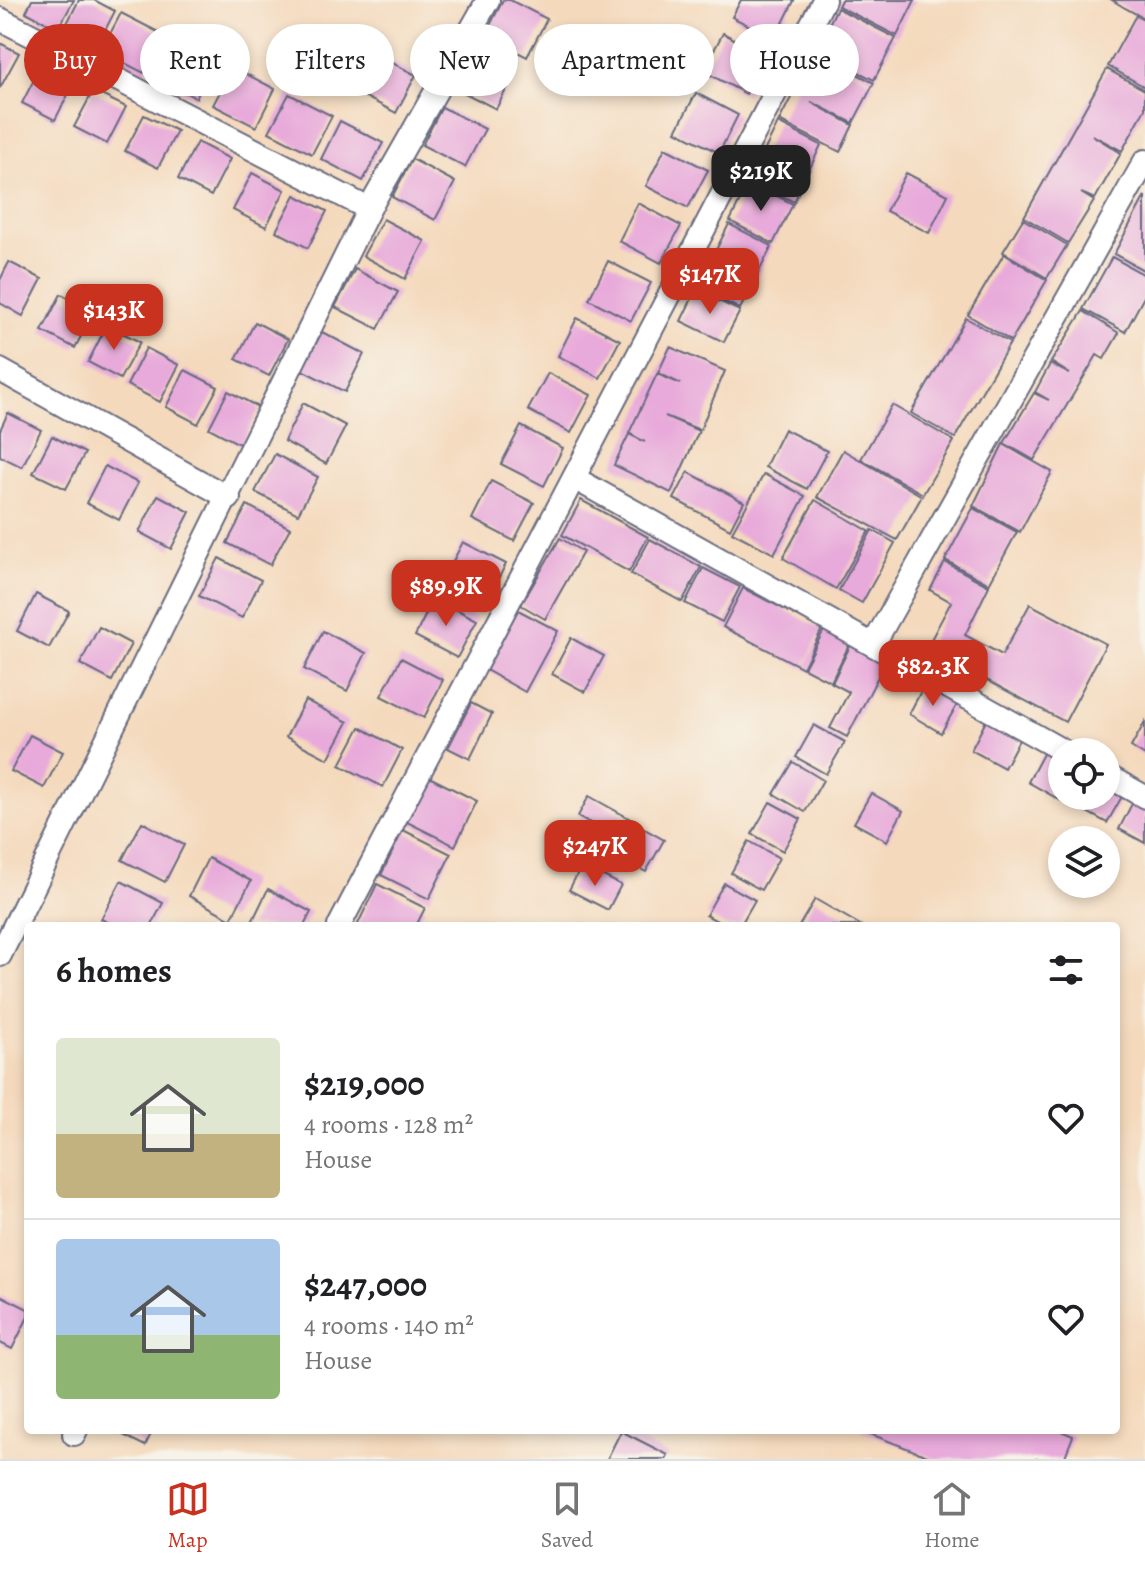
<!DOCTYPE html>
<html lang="en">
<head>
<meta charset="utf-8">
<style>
  body { margin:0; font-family:Alegreya,serif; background:#f2f2f2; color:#202124; height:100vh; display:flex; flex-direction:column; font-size:30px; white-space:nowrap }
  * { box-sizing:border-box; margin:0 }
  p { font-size:26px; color:#757577 }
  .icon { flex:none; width:44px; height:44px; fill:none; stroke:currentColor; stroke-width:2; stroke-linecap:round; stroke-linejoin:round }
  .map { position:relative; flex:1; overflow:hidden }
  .sheet { position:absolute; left:24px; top:922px; width:1096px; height:512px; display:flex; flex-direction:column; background:#fff; border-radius:8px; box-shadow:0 4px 12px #0003 }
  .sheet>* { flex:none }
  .hud { position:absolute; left:24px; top:24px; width:1098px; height:72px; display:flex; gap:16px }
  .controls { position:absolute; left:1048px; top:738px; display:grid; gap:16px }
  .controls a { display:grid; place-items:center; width:72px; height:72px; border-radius:50%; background:#fff; box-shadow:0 4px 12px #0003; font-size:40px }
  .price { position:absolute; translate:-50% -68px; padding:0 18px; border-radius:16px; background:#c8321e; color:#fff; font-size:26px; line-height:52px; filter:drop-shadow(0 2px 4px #0008) }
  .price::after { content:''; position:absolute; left:50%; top:48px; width:24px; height:18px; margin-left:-12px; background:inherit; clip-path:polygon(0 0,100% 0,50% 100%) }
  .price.current { background:#222; color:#fff }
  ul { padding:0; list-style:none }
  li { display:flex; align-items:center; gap:24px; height:200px; padding:0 32px }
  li+li { border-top:2px solid #e0e0e0 }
  li span { display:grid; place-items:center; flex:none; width:224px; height:160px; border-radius:8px; color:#555 }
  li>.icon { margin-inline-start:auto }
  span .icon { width:96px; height:96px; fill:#fffc; stroke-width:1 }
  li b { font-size:34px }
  h2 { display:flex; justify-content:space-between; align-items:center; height:96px; padding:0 32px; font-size:34px }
  .tag { padding:0 28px; border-radius:36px; background:#fff; box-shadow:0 4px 12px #0003; font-size:28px; line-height:72px }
  .tag.current { background:#c8321e; color:#fff }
  .dock { display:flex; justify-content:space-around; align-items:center; height:112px; border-top:2px solid #e0e0e0; background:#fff; font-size:22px; color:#757577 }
  .dock a { display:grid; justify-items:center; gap:4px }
  .dock .current { color:#c8321e }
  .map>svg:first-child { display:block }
  .building { fill:#e8aada }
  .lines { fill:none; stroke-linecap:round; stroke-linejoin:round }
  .minor-casing { stroke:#676a7f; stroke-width:26 }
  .minor { stroke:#fff; stroke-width:22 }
</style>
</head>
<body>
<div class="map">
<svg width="1145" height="1459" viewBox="0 0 1145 1459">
  <rect width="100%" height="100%" fill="#f7f3e8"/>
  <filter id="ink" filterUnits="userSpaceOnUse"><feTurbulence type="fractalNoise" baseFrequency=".0125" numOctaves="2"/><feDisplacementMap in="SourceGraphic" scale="16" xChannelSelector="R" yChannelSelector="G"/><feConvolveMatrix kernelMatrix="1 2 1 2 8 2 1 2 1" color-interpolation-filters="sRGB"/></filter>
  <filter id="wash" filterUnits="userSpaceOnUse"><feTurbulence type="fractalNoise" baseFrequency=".006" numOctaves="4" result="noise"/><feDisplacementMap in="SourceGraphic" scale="32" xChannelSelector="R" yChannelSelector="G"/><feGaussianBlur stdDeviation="1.8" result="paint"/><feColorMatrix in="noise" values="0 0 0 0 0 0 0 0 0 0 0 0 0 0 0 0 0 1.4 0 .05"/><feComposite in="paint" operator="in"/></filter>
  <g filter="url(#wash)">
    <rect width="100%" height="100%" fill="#f4d9bc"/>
    <g id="blocks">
      <g class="building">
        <polygon points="32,0 74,0 58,29 26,12"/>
        <polygon points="79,0 94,0 115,11 96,48 63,31"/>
        <polygon points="503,0 510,0 547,19 527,57 485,35"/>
        <polygon points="741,0 792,0 794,1 775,39 732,17"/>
        <polygon points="841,0 915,0 897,36 838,6"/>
        <polygon points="1112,0 1145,0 1145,19 1125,8"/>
        <polygon points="837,8 896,38 874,80 816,50"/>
        <polygon points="121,13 164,35 144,73 101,51"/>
        <polygon points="1136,15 1145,20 1145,87 1108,66"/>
        <polygon points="723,33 765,56 746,94 703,71"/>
        <polygon points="172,38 215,60 196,98 153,76"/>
        <polygon points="0,43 19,53 0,88"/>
        <polygon points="473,49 516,71 496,109 453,87"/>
        <polygon points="815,51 874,83 853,123 811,102 853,125 840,152 779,121"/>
        <polygon points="373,53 416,75 396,113 354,91"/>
        <polygon points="41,66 74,83 55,120 22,103"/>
        <polygon points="233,67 275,89 256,127 213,105"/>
        <polygon points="1107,69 1145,90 1145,109 1122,151 1092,135 1121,153 1095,199 1081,193 1094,201 1068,243 1024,217"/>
        <polygon points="93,91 126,107 107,144 74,127"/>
        <polygon points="696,93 738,115 719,153 676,131"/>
        <polygon points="289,94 332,116 312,154 269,132"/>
        <polygon points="442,107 485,129 465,167 422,145"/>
        <polygon points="144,115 177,131 158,168 125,151"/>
        <polygon points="340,121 383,143 363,181 321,159"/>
        <polygon points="778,123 821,145 794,202 750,180"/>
        <polygon points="197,142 230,159 211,196 178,179"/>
        <polygon points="665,148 708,170 688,208 646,186"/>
        <polygon points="412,159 455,182 435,220 392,197"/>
        <polygon points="252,173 285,190 266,227 233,210"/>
        <polygon points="906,173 948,195 929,233 886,211"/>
        <polygon points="749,182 793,204 773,244 730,221"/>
        <polygon points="295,195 327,211 308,248 276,231"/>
        <polygon points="1145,196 1145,271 1114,254"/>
        <polygon points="638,203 681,226 661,263 619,241"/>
        <polygon points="383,219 425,241 405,279 363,256"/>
        <polygon points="1023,219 1067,245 1047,278 1003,252"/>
        <polygon points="729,224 772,246 740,309 697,288"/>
        <polygon points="1004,254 1047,280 1011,341 968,315"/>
        <polygon points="1112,257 1145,275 1145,295 1125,332 1083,309"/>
        <polygon points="608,261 651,283 631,321 589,299"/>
        <polygon points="9,262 42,279 23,316 0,303 0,280"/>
        <polygon points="355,269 398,292 378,329 335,307"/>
        <polygon points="696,290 740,311 724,342 681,321"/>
        <polygon points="61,294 94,311 75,348 42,331"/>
        <polygon points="1083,311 1119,333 1104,359 1097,355 1034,460 1004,443 1034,393 1049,400 1035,392 1050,364 1070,374 1051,362"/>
        <polygon points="577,318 620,340 600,378 558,356"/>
        <polygon points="966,318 1010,343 955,438 911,413"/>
        <polygon points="255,322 288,339 269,376 236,359"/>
        <polygon points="107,325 140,342 120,379 88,362"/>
        <polygon points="322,332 364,354 345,392 302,370"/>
        <polygon points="670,347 725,371 700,430 665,416 699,431 671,493 614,465 629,434 645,442 629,433 657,374 681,384 658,373"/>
        <polygon points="146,348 179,365 160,402 127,385"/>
        <polygon points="185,370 218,387 198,424 166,407"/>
        <polygon points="548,373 591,395 571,433 528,410"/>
        <polygon points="228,391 260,408 241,445 209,428"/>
        <polygon points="303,403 346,426 326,464 284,441"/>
        <polygon points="892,405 954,441 923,494 861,459"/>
        <polygon points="8,413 41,430 22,467 0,456 0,430"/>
        <polygon points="521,426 563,448 544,486 501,464"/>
        <polygon points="784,429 827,451 807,489 765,467"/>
        <polygon points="52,436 85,453 66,489 33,473"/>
        <polygon points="1003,444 1052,472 1020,532 973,506"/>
        <polygon points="843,450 922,496 897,540 817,497"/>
        <polygon points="275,454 318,477 298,514 255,492"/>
        <polygon points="105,466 138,483 119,520 86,503"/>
        <polygon points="688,472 744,502 730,529 674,499"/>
        <polygon points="764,474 805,496 774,554 732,532"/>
        <polygon points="491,481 534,503 514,541 472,519"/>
        <polygon points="158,495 190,512 171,549 139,532"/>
        <polygon points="581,500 648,537 629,572 562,535"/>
        <polygon points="815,500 869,531 836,589 783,558"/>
        <polygon points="247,505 290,528 270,565 227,543"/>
        <polygon points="973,508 1017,532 989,584 945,560"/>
        <polygon points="872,530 895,543 862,603 839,590"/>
        <polygon points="560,538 583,552 545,619 521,605"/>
        <polygon points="650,539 701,567 682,602 631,574"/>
        <polygon points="463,542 506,564 486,602 443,580"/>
        <polygon points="219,558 261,580 242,618 199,596"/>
        <polygon points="945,562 989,586 965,635 1002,655 1030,604 1106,644 1065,722 953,662 963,643 951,661 927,647 951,602 930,590"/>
        <polygon points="703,568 740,587 722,622 685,603"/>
        <polygon points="743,588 822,629 803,668 723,627"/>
        <polygon points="36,594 69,611 49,648 17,631"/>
        <polygon points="434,598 477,620 457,658 415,636"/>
        <polygon points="518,610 558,631 525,692 486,670"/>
        <polygon points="99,627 131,644 112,681 80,664"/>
        <polygon points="824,630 850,643 831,682 804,668"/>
        <polygon points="323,631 366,653 347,691 304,669"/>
        <polygon points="571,638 604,656 585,692 552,674"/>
        <polygon points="851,644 886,661 847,737 830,728 849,692 832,683"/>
        <polygon points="401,658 443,680 424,718 381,696"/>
        <polygon points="925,684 958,703 941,733 909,714"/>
        <polygon points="305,700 348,722 328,759 286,737"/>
        <polygon points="471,703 492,714 470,759 448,748"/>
        <polygon points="987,719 1020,738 1004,768 971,750"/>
        <polygon points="1145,722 1145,756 1131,747"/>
        <polygon points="814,725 845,742 826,774 796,757"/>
        <polygon points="360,727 402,750 383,787 340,765"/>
        <polygon points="30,735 63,752 44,788 11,771"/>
        <polygon points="1044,752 1062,762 1060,800 1028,782"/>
        <polygon points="793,762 823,780 805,812 774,794"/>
        <polygon points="429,777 477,801 455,846 407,822"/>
        <polygon points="1106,783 1124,793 1107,823 1074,805 1079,796 1106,796"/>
        <polygon points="871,793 903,811 887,841 854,823"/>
        <polygon points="589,796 632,820 621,840 578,816"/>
        <polygon points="1135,798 1145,804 1145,843 1119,829"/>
        <polygon points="770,802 801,819 783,851 752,834"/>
        <polygon points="142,822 184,845 165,882 122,860"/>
        <polygon points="634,823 664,840 646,872 616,855"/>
        <polygon points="403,830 451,854 429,899 381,875"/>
        <polygon points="749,841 779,858 761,890 731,873"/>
        <polygon points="208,858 251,881 231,919 189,896"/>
        <polygon points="582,865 621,885 608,910 569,890"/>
        <polygon points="121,881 163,903 151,926 115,926 101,919"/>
        <polygon points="724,883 755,900 740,926 726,926 706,915"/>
        <polygon points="377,884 425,908 416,926 357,926"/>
        <polygon points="268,889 311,912 304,926 250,926"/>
        <polygon points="815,899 862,926 799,926"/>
        <polygon points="0,1295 28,1309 28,1317 12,1349 0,1343"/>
        <polygon points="113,1430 153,1430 145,1446"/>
        <polygon points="860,1430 1059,1430 1073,1436 1064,1459 935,1459"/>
        <polygon points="621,1431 668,1455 666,1459 607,1459"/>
      </g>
    </g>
  </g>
  <g filter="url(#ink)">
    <use href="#blocks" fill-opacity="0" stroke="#676a7f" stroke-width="2"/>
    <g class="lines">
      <g class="minor-casing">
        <g id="minor">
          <polyline points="0,19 369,209"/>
          <polyline points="0,370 229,498"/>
          <polyline points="574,478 1065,752"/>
          <polyline points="873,645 1145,161"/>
          <polyline points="1106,775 1145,797"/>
          <polyline points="339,926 824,0"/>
          <polyline points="0,955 369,209 488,0"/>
          <polyline points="74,1434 76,1430"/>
        </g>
      </g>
      <use href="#minor" class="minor"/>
    </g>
  </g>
</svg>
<div class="controls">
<a><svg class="icon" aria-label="locate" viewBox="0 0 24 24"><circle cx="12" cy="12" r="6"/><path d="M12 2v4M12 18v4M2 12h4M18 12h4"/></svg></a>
<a><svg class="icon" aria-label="layers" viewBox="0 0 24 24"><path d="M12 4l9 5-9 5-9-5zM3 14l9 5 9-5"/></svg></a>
</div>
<b class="price current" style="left:761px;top:213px">$219K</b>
<b class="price" style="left:710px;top:316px">$147K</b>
<b class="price" style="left:114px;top:352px">$143K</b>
<b class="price" style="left:446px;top:628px">$89.9K</b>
<b class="price" style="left:933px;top:708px">$82.3K</b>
<b class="price" style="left:595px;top:888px">$247K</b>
<div class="hud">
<a class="tag current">Buy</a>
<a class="tag">Rent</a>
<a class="tag">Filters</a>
<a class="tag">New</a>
<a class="tag">Apartment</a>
<a class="tag">House</a>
</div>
<section class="sheet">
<h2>6 homes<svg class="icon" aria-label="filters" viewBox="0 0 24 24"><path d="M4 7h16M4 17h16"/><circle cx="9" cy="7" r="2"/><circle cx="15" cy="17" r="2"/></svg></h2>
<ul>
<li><span style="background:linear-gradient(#dfe7d0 60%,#c2b280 0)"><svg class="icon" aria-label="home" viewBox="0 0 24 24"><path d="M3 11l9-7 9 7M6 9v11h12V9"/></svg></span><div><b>$219,000</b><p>4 rooms · 128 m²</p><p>House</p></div><svg class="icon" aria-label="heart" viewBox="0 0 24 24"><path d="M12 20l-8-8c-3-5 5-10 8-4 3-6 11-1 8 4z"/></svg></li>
<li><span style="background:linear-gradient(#a9c7e8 60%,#8fb573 0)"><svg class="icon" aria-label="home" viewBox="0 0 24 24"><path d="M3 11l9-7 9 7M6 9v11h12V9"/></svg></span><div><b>$247,000</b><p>4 rooms · 140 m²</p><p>House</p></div><svg class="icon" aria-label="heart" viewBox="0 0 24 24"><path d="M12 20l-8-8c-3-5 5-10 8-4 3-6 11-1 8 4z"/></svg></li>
</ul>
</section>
</div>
<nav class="dock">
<a class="current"><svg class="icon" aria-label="map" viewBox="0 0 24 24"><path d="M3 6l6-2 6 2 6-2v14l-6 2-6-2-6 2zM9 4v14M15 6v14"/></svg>Map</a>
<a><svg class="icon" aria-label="saved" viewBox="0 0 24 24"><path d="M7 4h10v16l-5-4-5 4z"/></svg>Saved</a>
<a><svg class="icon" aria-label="home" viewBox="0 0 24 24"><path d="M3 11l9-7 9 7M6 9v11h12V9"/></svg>Home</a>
</nav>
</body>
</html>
